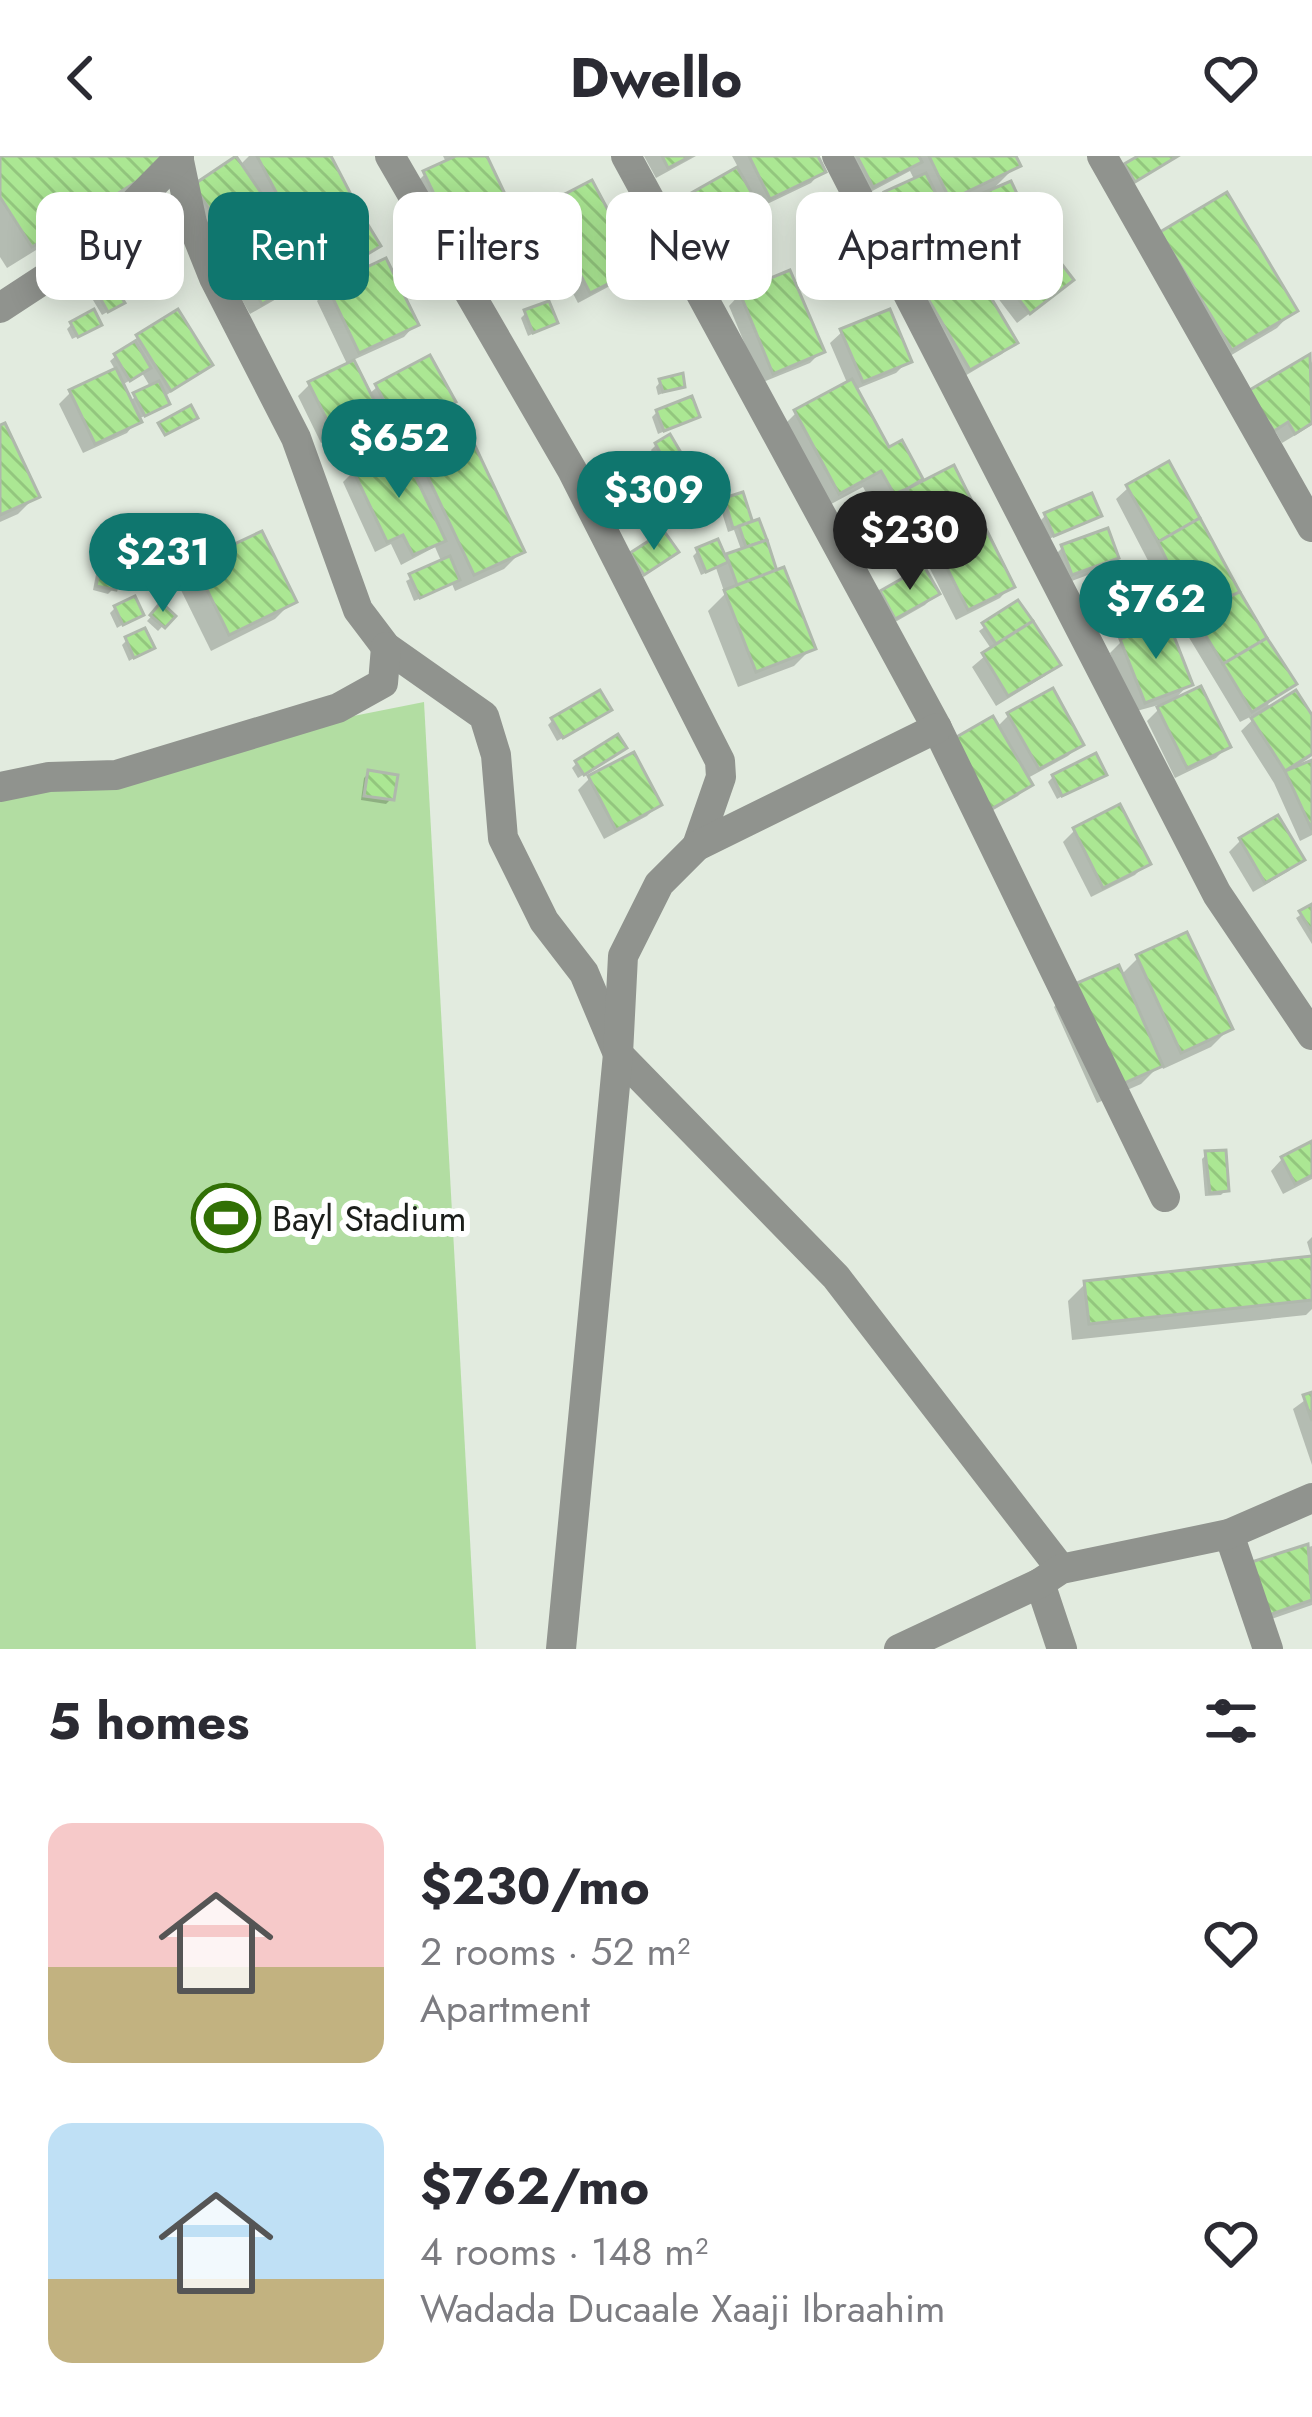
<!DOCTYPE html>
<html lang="en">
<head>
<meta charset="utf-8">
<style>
  body { margin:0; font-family:Jost,sans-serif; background:#f2f2f3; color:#2b2b33; height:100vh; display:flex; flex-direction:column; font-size:45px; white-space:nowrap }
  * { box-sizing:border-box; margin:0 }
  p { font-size:39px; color:#7c7c81 }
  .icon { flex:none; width:66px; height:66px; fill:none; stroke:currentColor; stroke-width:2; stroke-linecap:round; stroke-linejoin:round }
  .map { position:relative; height:1493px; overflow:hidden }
  .sheet { display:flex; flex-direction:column; background:#fff; flex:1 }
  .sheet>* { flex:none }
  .guide { position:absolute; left:36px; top:36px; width:1242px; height:108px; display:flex; gap:24px }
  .price { position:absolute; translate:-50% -102px; padding:0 27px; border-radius:42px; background:#0f766e; color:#fff; font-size:39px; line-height:78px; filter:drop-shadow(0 3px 6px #0008) }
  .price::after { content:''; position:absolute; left:50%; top:72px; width:36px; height:27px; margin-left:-18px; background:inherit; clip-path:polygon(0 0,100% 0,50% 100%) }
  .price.selected { background:#222; color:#fff }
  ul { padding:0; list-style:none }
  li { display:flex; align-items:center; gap:36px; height:300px; padding:0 48px }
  li span { display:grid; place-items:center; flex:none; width:336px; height:240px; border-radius:24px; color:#555 }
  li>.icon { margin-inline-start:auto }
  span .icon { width:144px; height:144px; fill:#fffc; stroke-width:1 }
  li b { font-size:51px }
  h2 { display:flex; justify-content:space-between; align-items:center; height:144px; padding:0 48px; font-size:51px }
  .pill { padding:0 42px; border-radius:24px; background:#fff; box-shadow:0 6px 30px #0003; font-size:42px; line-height:108px }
  .pill.selected { background:#0f766e; color:#fff }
  header { display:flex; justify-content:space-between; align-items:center; height:156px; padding:0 48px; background:#fff; font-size:54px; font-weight:700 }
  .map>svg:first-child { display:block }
  .grass { fill:#b2dda2 }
  .shadow { fill:#0003; fill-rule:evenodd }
  .building { fill:url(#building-back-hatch); stroke:#afb8ac; stroke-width:3 }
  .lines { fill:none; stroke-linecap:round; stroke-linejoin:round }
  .minor { stroke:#90938e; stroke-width:30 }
  .labels { text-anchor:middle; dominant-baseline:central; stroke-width:12; stroke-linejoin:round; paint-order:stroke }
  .poi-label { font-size:36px; fill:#1c1f1b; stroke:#fff; text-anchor:start }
</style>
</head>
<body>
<header><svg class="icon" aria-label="back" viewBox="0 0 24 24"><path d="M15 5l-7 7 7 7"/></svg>Dwello<svg class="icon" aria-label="heart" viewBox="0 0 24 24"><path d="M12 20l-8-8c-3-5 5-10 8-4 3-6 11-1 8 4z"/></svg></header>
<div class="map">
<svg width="1312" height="1493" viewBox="0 0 1312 1493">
  <defs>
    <pattern id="building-back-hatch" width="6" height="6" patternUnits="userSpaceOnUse" patternTransform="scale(3)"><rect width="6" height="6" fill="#abe793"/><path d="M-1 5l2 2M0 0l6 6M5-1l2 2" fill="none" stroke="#93c67e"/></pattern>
  </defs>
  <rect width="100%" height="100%" fill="#e2ebdf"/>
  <polygon class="grass" points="424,546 476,1493 0,1493 0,630"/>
  <g class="shadow">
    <polygon points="0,0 157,0 138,31 7,112 0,101"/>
    <path d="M249,0H328L353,48L342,59L377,89L366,101L313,133L306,120L292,134L250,158L218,102L253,77L246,65L259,56L254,46L208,79L183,43L239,10ZM304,81L305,83L290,98L286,91Z"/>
    <polygon points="443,0 484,0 511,57 499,68 444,94 413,30 425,18 447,8"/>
    <polygon points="644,0 696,0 656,22"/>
    <polygon points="732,0 815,0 822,15 811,27 757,53 764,65 752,77 702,105 674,55 686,43 739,13"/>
    <polygon points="840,0 1013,0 1017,9 989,37 1018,45 973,67 966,51 978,38 941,55 946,66 934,78 896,96 874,50 886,39 915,25 910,15 861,41"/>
    <polygon points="546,52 635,111 623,123 578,147 534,63"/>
    <polygon points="1144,96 1294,154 1277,172 1213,210"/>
    <polygon points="999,117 1059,135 1017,167 987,128"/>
    <polygon points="109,126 114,134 122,126 134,132 117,141 116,151 102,159 90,139"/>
    <polygon points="328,133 415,169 404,181 351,205 368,239 377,231 452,246 441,257 388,286 385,279 375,289 350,302 339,279 321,287 298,240 310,228 348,210 317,145"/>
    <polygon points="922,134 1014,186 1002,198 958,224"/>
    <polygon points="740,138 821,196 810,207 761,227 729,150"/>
    <polygon points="526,157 554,167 528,180 521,162"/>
    <polygon points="72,168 93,173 72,183 67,173"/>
    <polygon points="842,176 908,205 896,217 854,234 887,296 920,322 908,336 953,313 1011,430 1000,442 956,464 895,344 876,354 863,331 820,354 778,275 796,257 848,229 830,187"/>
    <path d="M138,181L209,208L164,241L167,247L162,252L138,263L127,277L83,297L59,248L71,236L116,215L110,205ZM142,217L151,232L129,245L122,229Z"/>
    <polygon points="1309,202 1312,207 1312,269 1282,287 1252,236"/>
    <polygon points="661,225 682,230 658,239 656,231"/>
    <polygon points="657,256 697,261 658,278 652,261"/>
    <polygon points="0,273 36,340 18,358 0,366"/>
    <polygon points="411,284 522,395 504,413 455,435 452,428 414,445 406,425 442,407 435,391 401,409 391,388 375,396 343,326 354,315 402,293"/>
    <polygon points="656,289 672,300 658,307 651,294"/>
    <polygon points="610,308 661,344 650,356 602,378 612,335 605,313"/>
    <polygon points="690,325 712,339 689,348 685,330"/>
    <polygon points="1128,332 1237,437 1294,527 1268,548 1271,553 1312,564 1312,600 1299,609 1301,612 1312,607 1312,679 1300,685 1274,627 1241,575 1262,555 1240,566 1182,470 1116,343"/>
    <polygon points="726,344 751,371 758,368 775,418 812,492 794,510 738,531 708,455 725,438 716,412 701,419 693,400 698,395 724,404 742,396 734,374 728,376 720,350"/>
    <polygon points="1046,359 1098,360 1049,383 1041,364"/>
    <polygon points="1063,391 1115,401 1104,413 1061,429 1051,403"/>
    <polygon points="172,394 182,419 152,431 143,409"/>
    <polygon points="103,408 113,433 108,438 93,434 97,413"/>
    <polygon points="196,410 293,445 275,463 211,495 178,428"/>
    <polygon points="882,437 936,438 925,449 883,473 870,449"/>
    <polygon points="1017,448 1057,508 1045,520 996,550 972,511 992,494 979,475"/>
    <polygon points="161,450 172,460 158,475 147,465"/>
    <polygon points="115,452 140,458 117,472 110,457"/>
    <polygon points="127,484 152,491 129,505 122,489"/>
    <polygon points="1122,485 1189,528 1173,545 1133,556 1110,497"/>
    <polygon points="1199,534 1228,590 1216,602 1175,622 1147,565 1158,554"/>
    <polygon points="603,558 557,585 548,569 553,564"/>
    <polygon points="1009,559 1080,588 1068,600 1026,623 1029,628 1018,640 974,665 996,572"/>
    <polygon points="618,597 578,622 572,612 577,607"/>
    <polygon points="369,617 391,643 386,648 361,644 364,622"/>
    <polygon points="1103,618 1057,643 1048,626 1053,621"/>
    <polygon points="589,623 658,649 647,660 604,683 578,634"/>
    <polygon points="1075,674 1147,707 1135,719 1091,741 1063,686"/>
    <polygon points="1241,684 1301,704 1289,715 1253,736 1229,696"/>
    <polygon points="1312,751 1312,788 1296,762"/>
    <polygon points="1138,802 1229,873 1211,891 1163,913 1161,908 1141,928 1097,947 1054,851 1072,833 1120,820"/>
    <polygon points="1312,989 1312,1023 1283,1038 1271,1015 1282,1003"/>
    <polygon points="1207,998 1226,1034 1221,1039 1205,1040 1202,1003"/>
    <polygon points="1312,1081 1312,1153 1306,1159 1072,1184 1068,1145 1086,1127 1312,1103 1307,1086"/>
    <polygon points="1312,1239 1312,1309 1293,1253"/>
    <polygon points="1312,1390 1312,1449 1248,1471 1243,1412"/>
  </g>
  <g class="building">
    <polygon points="0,0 160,0 165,8 32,91 0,41"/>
    <polygon points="236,0 264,41 221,70 193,29"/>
    <polygon points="257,0 331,0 356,48 298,78"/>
    <polygon points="456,0 487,0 514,57 456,84 423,15"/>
    <polygon points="662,0 691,0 668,12"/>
    <polygon points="749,0 818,0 826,16 770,43"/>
    <polygon points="857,0 919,0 922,6 873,31"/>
    <polygon points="929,0 1016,0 1021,10 950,44"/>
    <polygon points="1138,0 1178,0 1135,26 1124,8"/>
    <polygon points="737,11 768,66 714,96 684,41"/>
    <polygon points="926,17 950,67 908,86 884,36"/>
    <polygon points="592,24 639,112 590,137 544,49"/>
    <polygon points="1011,25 1021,46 978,64 969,43"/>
    <polygon points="1227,36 1298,155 1232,194 1160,76"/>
    <polygon points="269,48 275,60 256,70 249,58"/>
    <polygon points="356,49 381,90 326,123 301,83"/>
    <polygon points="273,63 308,122 262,148 227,88"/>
    <polygon points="1041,81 1074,124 1030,158 997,115"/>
    <polygon points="386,102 419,169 359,197 327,130"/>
    <polygon points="968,103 1018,187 970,214 921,131"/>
    <polygon points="790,114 825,196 773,218 739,135"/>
    <polygon points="135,115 143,127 127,136 120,124"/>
    <polygon points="110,122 125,147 108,156 94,131"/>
    <polygon points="549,145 558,167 533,177 524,154"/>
    <polygon points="94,153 102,169 78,181 70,166"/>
    <polygon points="178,153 213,209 171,235 136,179"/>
    <polygon points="890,153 912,206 863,226 840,173"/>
    <polygon points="135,185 151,212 130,225 114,198"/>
    <polygon points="1310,198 1312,267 1295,278 1288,266 1274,275 1248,235"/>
    <polygon points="430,199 456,246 401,276 375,228"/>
    <polygon points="354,204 391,278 362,292 351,269 334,278 308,226"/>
    <polygon points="116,212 142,266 95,288 69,234"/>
    <polygon points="683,217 685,231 663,236 659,223"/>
    <polygon points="852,223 889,291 902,284 923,323 907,333 894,338 881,315 839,338 794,254"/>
    <polygon points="159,225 170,248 145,260 133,237"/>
    <polygon points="692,240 700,261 664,275 656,254"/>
    <polygon points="191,249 198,262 165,279 158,267"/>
    <polygon points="460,258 525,396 474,419 409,281"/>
    <polygon points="5,267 40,341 0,359 0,269"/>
    <polygon points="670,278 680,295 664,304 655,287"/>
    <polygon points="401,290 446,385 413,399 403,379 387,386 352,312"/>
    <polygon points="635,297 643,321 616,329 609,306"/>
    <polygon points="1169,305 1200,362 1158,386 1126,329"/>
    <polygon points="954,309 986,373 939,396 907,333"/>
    <polygon points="650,314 665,345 615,369 600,338"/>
    <polygon points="709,317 715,340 694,345 689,322"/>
    <polygon points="743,336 753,367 733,372 724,342"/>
    <polygon points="1092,337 1102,360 1054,380 1044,357"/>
    <polygon points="1200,362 1240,436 1192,457 1158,386"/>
    <polygon points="759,363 767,384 746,391 739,370"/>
    <polygon points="1108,372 1119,402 1072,419 1061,389"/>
    <polygon points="986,373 1015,431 968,454 939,396"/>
    <polygon points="262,375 297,446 229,479 194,407"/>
    <polygon points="664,375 679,396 644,419 630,397"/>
    <polygon points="718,383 728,406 706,416 696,392"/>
    <polygon points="767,384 777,415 737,429 726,398"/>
    <polygon points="174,391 185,417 157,428 146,402"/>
    <polygon points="450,400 460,424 420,442 409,418"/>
    <polygon points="102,404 122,408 116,434 96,430"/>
    <polygon points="924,410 940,438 895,463 880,435"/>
    <polygon points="784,411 816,493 756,516 724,434"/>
    <polygon points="1240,436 1267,482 1223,508 1192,457"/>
    <polygon points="135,440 144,459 123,469 114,450"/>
    <polygon points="1018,444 1033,465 996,488 982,467"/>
    <polygon points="161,446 176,460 165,472 150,459"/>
    <polygon points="1033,465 1061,509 1008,540 982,497"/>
    <polygon points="1168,465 1193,529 1145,547 1120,483"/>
    <polygon points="145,472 155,492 134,502 125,481"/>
    <polygon points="1267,482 1297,528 1252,556 1223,508"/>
    <polygon points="1201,530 1231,591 1187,612 1157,551"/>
    <polygon points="1053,532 1084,589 1039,613 1007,557"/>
    <polygon points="600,534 612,554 563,582 551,562"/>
    <polygon points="1296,534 1312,559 1312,598 1285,615 1251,562"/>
    <polygon points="993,560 1033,629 986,656 946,587"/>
    <polygon points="618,578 627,592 584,619 575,605"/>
    <polygon points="634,596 662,649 616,674 588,620"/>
    <polygon points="1096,597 1107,619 1062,640 1052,619"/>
    <polygon points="1312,604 1312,674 1285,615"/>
    <polygon points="368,614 398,619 394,644 364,640"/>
    <polygon points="1120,648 1151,708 1103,732 1073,672"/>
    <polygon points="1278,659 1305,704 1265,727 1239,682"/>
    <polygon points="1312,748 1312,776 1299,755"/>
    <polygon points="1187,776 1233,873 1181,897 1136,799"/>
    <polygon points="1119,809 1163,910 1115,931 1070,830"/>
    <polygon points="1312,985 1312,1019 1295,1028 1281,1001"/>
    <polygon points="1226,994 1229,1035 1210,1037 1205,995"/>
    <polygon points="1312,1100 1312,1144 1089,1168 1084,1125"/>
    <polygon points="1312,1236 1312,1265 1303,1239"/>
    <polygon points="1308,1388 1312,1444 1260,1462 1242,1409"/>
  </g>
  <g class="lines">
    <g class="minor">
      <polyline points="178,0 192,67 214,122 296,282 358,454 386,491 484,560 496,599 503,682 544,765 584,817 618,898 836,1121 1061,1413"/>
      <polyline points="390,0 572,314 720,605 721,621 697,690"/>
      <polyline points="626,0 937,572 1165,1041"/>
      <polyline points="837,0 1217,738 1312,879"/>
      <polyline points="1102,0 1312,371"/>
      <polyline points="0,152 87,95 179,2"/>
      <polyline points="0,631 49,621 116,619 338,552 383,527 386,491"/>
      <polyline points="1229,1378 1268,1493"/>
      <polyline points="1040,1427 1062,1493"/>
      <polyline points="561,1493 618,898 623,800 659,728 697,690 937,572"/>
      <polyline points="899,1493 1040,1427 1061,1413 1229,1378 1312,1342"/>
    </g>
  </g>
  <defs>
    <g id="stadium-ring" transform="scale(3.45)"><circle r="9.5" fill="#fff" stroke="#317005" stroke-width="1.5"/><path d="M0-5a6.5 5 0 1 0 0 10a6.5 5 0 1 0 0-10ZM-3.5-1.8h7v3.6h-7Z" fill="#317005"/></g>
  </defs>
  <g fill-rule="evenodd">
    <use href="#stadium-ring" x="226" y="1062"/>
  </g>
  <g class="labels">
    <g class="poi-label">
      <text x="272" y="1062">Bayl Stadium</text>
    </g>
  </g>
</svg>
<b class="price" style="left:399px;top:345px">$652</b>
<b class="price" style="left:654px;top:397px">$309</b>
<b class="price selected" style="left:910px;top:437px">$230</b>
<b class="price" style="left:163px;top:459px">$231</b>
<b class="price" style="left:1156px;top:506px">$762</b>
<div class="guide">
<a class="pill">Buy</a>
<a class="pill selected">Rent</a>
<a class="pill">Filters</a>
<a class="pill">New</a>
<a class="pill">Apartment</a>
</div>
</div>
<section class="sheet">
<h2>5 homes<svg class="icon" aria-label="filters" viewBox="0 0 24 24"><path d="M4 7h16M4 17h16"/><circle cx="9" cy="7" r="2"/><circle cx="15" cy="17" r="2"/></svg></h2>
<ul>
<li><span style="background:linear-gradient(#f6c9c9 60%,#c2b280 0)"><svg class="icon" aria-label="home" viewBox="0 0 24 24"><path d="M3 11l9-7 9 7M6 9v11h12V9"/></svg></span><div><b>$230/mo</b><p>2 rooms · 52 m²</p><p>Apartment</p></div><svg class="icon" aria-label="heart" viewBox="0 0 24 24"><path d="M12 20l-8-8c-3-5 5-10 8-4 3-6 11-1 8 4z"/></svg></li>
<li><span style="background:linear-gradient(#bfe0f5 65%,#c2b280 0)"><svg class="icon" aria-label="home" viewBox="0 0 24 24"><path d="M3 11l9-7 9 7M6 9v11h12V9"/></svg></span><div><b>$762/mo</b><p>4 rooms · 148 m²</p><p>Wadada Ducaale Xaaji Ibraahim</p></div><svg class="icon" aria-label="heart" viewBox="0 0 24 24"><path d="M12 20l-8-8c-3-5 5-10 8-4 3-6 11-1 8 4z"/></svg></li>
</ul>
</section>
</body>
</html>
